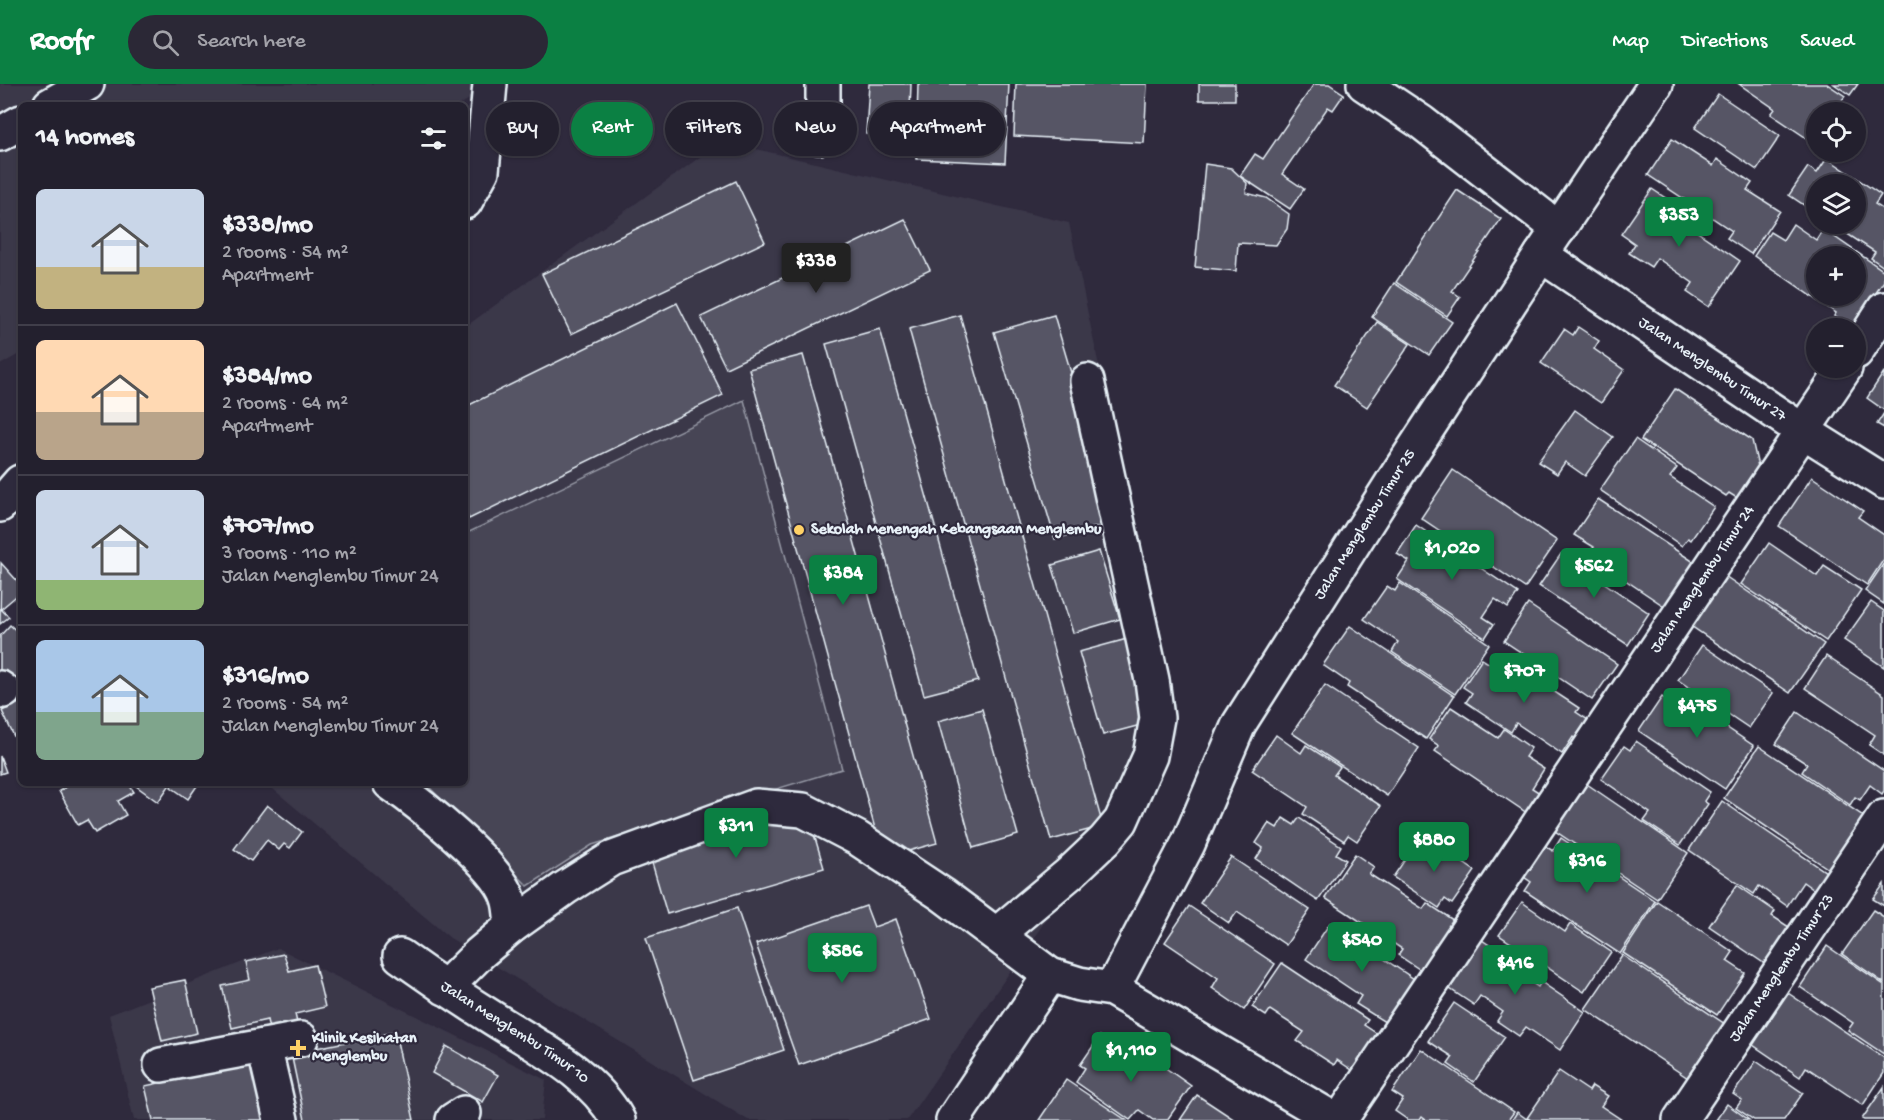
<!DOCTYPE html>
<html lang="en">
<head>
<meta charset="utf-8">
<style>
  body { margin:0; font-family:"Gochi Hand",sans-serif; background:#2b2836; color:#f1f3f6; height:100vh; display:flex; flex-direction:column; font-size:22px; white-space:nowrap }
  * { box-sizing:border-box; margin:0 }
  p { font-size:20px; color:#a3a3aa }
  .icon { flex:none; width:33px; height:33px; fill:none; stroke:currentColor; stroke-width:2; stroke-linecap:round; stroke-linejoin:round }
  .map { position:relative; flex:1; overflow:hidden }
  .side { position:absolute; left:18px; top:18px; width:450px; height:684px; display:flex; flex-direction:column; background:#23202e; border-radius:9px; box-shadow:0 2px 4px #0004,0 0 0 2px #403e4a }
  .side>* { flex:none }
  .banner { position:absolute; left:486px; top:18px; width:570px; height:54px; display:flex; gap:12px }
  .fabs { position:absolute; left:1806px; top:18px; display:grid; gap:12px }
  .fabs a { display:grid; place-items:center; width:60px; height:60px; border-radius:50%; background:#23202e; box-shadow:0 2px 4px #0004,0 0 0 2px #403e4a; font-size:30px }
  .price { position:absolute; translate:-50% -51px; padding:0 14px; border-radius:6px; background:#0b8043; color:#fff; font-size:20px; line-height:39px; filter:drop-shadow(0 2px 3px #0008) }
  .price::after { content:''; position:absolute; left:50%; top:36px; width:18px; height:14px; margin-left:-9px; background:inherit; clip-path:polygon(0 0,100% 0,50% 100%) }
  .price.on { background:#222; color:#fff }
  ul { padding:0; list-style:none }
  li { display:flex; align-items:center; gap:18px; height:150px; padding:0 18px }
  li+li { border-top:2px solid #403e4a }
  li span { display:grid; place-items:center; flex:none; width:168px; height:120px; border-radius:9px; color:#555 }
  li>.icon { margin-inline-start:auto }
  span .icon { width:72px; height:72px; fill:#fffc; stroke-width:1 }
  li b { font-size:26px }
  h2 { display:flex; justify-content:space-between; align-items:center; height:72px; padding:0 18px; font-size:26px }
  .chip { padding:0 21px; border-radius:27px; background:#23202e; box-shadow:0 2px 4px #0004,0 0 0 2px #403e4a; font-size:21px; line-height:54px }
  .chip.on { background:#0b8043; color:#fff }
  header { display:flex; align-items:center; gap:36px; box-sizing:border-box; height:84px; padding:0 30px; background:#0b8043; color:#fff }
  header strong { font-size:28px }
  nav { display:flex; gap:33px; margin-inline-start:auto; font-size:21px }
  .search { width:420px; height:54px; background:#2b2836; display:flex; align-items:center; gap:15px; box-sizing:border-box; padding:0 21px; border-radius:33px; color:#a3a3aa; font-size:22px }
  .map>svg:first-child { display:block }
  .built { fill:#3b3749 }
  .green { fill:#464455; stroke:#979aa6; stroke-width:1.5 }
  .building { fill:#575565; stroke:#e8f1f8; stroke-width:1.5; fill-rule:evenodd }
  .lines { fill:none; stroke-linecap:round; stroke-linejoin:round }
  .minor-casing { stroke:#e8f1f8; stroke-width:38 }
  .minor { stroke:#2f2a3d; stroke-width:33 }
  .poi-dot { fill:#ffd166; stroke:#2f2a3d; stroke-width:2 }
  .labels { text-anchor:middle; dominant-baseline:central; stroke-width:4.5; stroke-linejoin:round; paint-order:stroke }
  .street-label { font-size:16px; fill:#e8f1f8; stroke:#2f2a3d }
  .poi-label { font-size:16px; font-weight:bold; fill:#e8f1f8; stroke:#2f2a3d; text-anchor:start }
</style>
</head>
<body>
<header>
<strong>Roofr</strong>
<div class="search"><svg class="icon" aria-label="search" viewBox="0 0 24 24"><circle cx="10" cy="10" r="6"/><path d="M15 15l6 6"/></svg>Search here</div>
<nav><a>Map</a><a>Directions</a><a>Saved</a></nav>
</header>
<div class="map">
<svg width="1884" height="1036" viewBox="0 0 1884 1036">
  <rect width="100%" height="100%" fill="#2f2a3d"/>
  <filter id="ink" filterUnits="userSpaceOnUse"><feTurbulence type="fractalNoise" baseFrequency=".0167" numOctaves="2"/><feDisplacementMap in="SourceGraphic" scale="12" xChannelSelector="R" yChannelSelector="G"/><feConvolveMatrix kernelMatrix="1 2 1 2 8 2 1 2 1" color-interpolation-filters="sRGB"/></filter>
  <g filter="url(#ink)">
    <g class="built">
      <polygon points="0,0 496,0 459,21 21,21 21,269 0,281"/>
      <polygon points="722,57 1069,139 1176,649 907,1036 748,1036 450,854 266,699 465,699 465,243"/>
      <polygon points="278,864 546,996 542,1036 134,1036 109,931"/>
    </g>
    <polygon class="green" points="744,316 842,685 592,761 528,802 425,699 465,699 465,450"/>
    <g class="building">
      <polygon points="869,0 911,0 909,52 866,50"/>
      <polygon points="918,0 1009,0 1005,79 916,75"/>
      <polygon points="1016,0 1147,0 1144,59 1014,52"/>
      <rect x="1199" y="0" width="36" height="16"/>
      <polygon points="1314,0 1329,0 1344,10 1333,26 1328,23 1282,90 1304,105 1290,125 1240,92 1255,70 1263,75"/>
      <polygon points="1739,0 1827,0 1845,12 1834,28 1816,28 1816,55 1814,59 1771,30 1775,25"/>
      <polygon points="1834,0 1858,0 1850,11"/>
      <polygon points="1718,10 1780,52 1757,86 1695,44"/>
      <polygon points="1672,55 1713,82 1717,75 1752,99 1747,106 1780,127 1751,170 1727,154 1732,147 1648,91"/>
      <polygon points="1827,74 1881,111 1875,120 1884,126 1884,183 1871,174 1875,168 1832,140 1856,140 1856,100 1816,100 1816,129 1789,111 1808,83 1817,89"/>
      <polygon points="1205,80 1231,84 1247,99 1246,109 1266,114 1289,130 1287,145 1276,161 1238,159 1236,187 1195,183"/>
      <polygon points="736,97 765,158 571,250 542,190"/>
      <polygon points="1652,105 1673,119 1667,127 1740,177 1709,223 1687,208 1693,199 1657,174 1651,183 1629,169 1635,160 1621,150"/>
      <polygon points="1457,106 1501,135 1452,207 1460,213 1447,232 1396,198"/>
      <polygon points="905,135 930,186 726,284 701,233"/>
      <path d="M1793,140L1816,156L1823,145L1884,187V197L1852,244L1834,232L1836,229L1754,172L1770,148L1783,156ZM1816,172H1856V212H1816Z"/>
      <polygon points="1394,199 1452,238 1429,271 1372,233"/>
      <polygon points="677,219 723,311 469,435 465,426 465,323"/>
      <polygon points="960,231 1103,742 1051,756 909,245"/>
      <polygon points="1054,231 1115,438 1055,455 994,248"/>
      <polygon points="1377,238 1410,260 1367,323 1334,301"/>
      <polygon points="1578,243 1599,257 1594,265 1624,286 1601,319 1541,279 1564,245 1573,251"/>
      <polygon points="880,245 978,597 924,611 826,260"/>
      <polygon points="803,271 937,759 883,774 749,285"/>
      <polygon points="1884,288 1884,326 1867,314"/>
      <polygon points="1675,305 1752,356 1759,387 1740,416 1729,409 1726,412 1641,356"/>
      <polygon points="1575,326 1613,353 1585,392 1565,378 1557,390 1538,378"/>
      <polygon points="1884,329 1884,344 1877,340"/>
      <polygon points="1635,355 1677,384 1670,393 1714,423 1691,456 1688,454 1682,462 1600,406"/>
      <polygon points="1453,386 1557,457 1525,504 1421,434"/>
      <polygon points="1812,393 1863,427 1858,433 1884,451 1884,475 1867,501 1779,442"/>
      <polygon points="1598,415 1694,478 1664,522 1588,471 1594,463 1574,451"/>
      <polygon points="1416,441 1518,509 1508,524 1495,515 1483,533 1494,540 1485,554 1397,495 1409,477 1397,470"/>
      <polygon points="1769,459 1817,492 1824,482 1861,506 1826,557 1741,500"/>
      <polygon points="1099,467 1120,535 1073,549 1052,481"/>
      <polygon points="1561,470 1649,529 1628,561 1539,502"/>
      <polygon points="1,479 21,501 21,508 1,525 9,533 0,540"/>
      <polygon points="1884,479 1884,520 1865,507"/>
      <polygon points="1722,490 1824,560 1790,609 1688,540"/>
      <polygon points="1400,499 1489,560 1455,610 1392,568 1398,558 1364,535 1387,502 1395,507"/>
      <polygon points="1871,518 1884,527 1884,583 1844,556"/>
      <polygon points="1528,520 1617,580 1592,616 1504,557"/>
      <polygon points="10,541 21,551 21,605 10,596 0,592 0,552"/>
      <polygon points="1350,542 1454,612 1426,655 1347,603 1349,599 1323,581"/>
      <polygon points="1127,555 1152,638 1103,651 1079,568"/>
      <polygon points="1702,561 1773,609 1749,644 1678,596"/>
      <polygon points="1497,570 1579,624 1576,628 1591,638 1578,657 1573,653 1562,670 1516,639 1511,648 1466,618 1472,609 1463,603 1482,575 1490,580"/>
      <polygon points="1826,572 1884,611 1884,671 1869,661 1875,651 1805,604"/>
      <polygon points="1325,601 1419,664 1387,712 1292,649"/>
      <polygon points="1674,608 1754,662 1725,705 1639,647 1662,613 1668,617"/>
      <polygon points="21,618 21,667 2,627"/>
      <polygon points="1451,623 1498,654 1504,645 1531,664 1525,673 1544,685 1532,704 1540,709 1527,729 1435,667 1439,662 1429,655"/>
      <polygon points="982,625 1018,751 973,764 938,637"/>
      <polygon points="1797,628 1884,687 1884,707 1882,710 1870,701 1860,716 1855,713 1850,721 1802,688 1807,680 1776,660"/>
      <polygon points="1276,651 1301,669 1306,661 1340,683 1334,691 1381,722 1357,757 1348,751 1344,757 1303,730 1307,723 1252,686"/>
      <polygon points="1636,657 1710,708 1704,717 1708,720 1680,761 1644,737 1650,729 1601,695 1624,662 1630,666"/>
      <polygon points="1759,662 1869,736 1833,788 1724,714"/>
      <polygon points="0,672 6,688 0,690"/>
      <polygon points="1584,698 1688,769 1657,815 1552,745"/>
      <polygon points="73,699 108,699 109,702 115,699 128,699 134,708 118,717 126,731 95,749 87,736 78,741 59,707"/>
      <polygon points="132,699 171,699 158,718"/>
      <polygon points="173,699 199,699 188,715 171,703"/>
      <polygon points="1722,717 1829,790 1817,808 1803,798 1787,822 1759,802 1754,810 1689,766"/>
      <polygon points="805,720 824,784 667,830 648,765"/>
      <polygon points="267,721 302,748 290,764 284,760 279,766 267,756 251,777 234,765"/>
      <polygon points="1283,734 1294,741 1299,734 1341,762 1336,770 1346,776 1318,817 1256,775 1263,764 1256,759 1269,739 1277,744"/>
      <polygon points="1422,751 1475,787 1452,820 1445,815 1439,824 1393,793"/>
      <polygon points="1561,754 1655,817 1620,870 1525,807 1531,798 1521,791 1542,760 1553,767"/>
      <polygon points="1355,770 1374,783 1369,790 1423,825 1427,819 1456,838 1422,887 1398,871 1402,865 1325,814"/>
      <polygon points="1231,773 1310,826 1286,861 1237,828 1229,839 1200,819"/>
      <polygon points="1884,800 1884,822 1873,815"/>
      <polygon points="1737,801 1775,827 1772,832 1792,845 1768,882 1709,842"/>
      <polygon points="1657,817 1733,868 1727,877 1745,889 1717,931 1623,869"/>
      <polygon points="1522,818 1565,848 1570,840 1611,868 1584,908 1499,851"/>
      <polygon points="866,822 874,843 896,835 931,935 799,981 756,860"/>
      <polygon points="1189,822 1275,880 1244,926 1212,904 1218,894 1165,858"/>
      <polygon points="737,824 784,966 694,996 646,854"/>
      <polygon points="1873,826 1884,833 1884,899 1842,870"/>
      <polygon points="1330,839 1417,897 1388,940 1356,920 1361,912 1306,875"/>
      <polygon points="1479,854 1510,875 1506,882 1538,903 1541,898 1585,928 1560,966 1526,943 1519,952 1497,937 1503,928 1480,912 1474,921 1447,903"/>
      <polygon points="1827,862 1884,901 1884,970 1848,946 1853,939 1800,903"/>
      <polygon points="284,870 289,887 315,881 325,923 295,930 298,943 270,949 267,936 232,944 222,902 250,896 246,878"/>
      <polygon points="1622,871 1728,942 1691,996 1585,925"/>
      <polygon points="1282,879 1368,936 1364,941 1379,951 1355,988 1337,976 1334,981 1297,957 1304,948 1270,926 1266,932 1252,923"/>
      <polygon points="185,896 197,949 162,957 149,903"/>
      <polygon points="1788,909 1884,974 1884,989 1863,1021 1806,983 1800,993 1753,961"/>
      <polygon points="1454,919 1505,953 1474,998 1448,980 1453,973 1428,957"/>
      <polygon points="395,948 414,1036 305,1036 291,969"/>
      <polygon points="1100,952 1144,982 1150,973 1191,1002 1167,1036 1153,1036 1139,1026 1130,1036 1076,998 1085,984 1080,981"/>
      <polygon points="446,962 498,991 483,1018 432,989"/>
      <polygon points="1421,965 1514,1028 1508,1036 1426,1036 1422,1033 1420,1036 1408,1036 1395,1027 1403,1015 1392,1008"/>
      <polygon points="1756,977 1803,1009 1784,1036 1754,1036 1736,1024 1742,1016 1733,1010"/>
      <polygon points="257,978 270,1036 153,1036 145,1002"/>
      <polygon points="1559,987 1589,1007 1592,1002 1608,1012 1601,1022 1622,1036 1531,1036 1527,1034"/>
      <polygon points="1066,996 1126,1036 1039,1036"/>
      <polygon points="1884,1003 1884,1036 1864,1036 1862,1035"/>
      <polygon points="1197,1011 1235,1036 1180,1036"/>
      <polygon points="1727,1020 1749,1036 1716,1036"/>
      <polygon points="1517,1028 1528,1036 1512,1036"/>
    </g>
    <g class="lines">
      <g class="minor-casing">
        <g id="minor">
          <polyline points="1364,0 1421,38 1559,145"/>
          <polyline points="50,21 87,0"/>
          <polyline points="0,50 21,38"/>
          <polyline points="819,53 823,29 823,0"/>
          <polyline points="465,118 482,87 490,0"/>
          <path id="s1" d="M1541,171L1803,347L1884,398"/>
          <polyline points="1856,268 1884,225"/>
          <polyline points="0,421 20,398"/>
          <polyline points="0,604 4,607"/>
          <path d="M390,699C419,719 499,782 508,814C511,823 511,833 512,842"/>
          <polyline points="997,850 1069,790 1105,756 1121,737 1150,672 1157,634 1152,596 1087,297"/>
          <path id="s2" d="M400,872C432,895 465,917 499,938C542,965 592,990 618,1036"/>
          <polyline points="445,904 480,869 512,842 565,804 611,775 756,722 803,726 857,754 943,811 1050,891 1079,900 1112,905 1335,1036"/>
          <path id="s3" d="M1112,905L1188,760L1239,640L1397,391L1541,171L1656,0"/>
          <polyline points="264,962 301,955"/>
          <polyline points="161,981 264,962 281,1036"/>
          <polyline points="453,1036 464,1029"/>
          <polyline points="953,1036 1050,891"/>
          <path id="s4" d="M1340,1036L1845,284"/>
          <path id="s5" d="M1680,1036L1884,733"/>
        </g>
      </g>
      <use href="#minor" class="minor"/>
    </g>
  </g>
  <g class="poi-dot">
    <circle cx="799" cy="446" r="6"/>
    <path d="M295 955h6v6h6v6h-6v6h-6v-6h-6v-6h6z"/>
  </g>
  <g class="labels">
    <g class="street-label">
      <text stroke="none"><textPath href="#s1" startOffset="206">Jalan Menglembu Timur 27</textPath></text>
      <text stroke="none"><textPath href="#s3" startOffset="530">Jalan Menglembu Timur 25</textPath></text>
      <text stroke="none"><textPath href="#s4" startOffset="651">Jalan Menglembu Timur 24</textPath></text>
      <text stroke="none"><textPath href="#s5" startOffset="183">Jalan Menglembu Timur 23</textPath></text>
      <text stroke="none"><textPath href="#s2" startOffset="138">Jalan Menglembu Timur 10</textPath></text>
    </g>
    <g class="poi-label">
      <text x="811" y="446">Sekolah Menengah Kebangsaan Menglembu</text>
      <text x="312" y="955">Klinik Kesihatan<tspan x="312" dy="18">Menglembu</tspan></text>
    </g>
  </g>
</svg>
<div class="fabs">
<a><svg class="icon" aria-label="locate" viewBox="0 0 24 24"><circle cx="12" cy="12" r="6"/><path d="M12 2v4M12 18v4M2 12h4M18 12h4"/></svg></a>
<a><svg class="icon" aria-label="layers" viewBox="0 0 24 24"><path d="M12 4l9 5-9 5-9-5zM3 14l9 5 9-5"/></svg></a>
<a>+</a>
<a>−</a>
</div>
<b class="price" style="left:1679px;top:164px">$353</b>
<b class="price on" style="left:816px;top:210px">$338</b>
<b class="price" style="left:1452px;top:497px">$1,020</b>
<b class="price" style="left:1594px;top:515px">$562</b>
<b class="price" style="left:843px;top:522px">$384</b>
<b class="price" style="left:1524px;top:620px">$707</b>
<b class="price" style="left:1697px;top:655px">$475</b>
<b class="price" style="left:736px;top:775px">$311</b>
<b class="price" style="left:1434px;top:789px">$880</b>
<b class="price" style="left:1587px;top:810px">$316</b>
<b class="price" style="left:1362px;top:889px">$540</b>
<b class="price" style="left:842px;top:900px">$586</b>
<b class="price" style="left:1515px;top:912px">$416</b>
<b class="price" style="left:1131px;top:999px">$1,110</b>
<div class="banner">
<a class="chip">Buy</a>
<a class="chip on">Rent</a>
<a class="chip">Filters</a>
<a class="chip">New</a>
<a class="chip">Apartment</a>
</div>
<section class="side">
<h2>14 homes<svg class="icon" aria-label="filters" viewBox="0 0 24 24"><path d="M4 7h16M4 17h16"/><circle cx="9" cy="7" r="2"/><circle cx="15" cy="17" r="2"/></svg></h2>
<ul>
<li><span style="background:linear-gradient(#c9d6e8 65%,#c2b280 0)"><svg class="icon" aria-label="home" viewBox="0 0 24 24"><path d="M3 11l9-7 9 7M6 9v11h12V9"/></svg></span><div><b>$338/mo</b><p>2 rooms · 54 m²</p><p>Apartment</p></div></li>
<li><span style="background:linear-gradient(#ffd9b3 60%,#b9a48a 0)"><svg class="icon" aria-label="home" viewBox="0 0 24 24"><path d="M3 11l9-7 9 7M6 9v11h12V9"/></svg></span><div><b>$384/mo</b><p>2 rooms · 64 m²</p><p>Apartment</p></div></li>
<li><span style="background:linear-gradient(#c9d6e8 75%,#8fb573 0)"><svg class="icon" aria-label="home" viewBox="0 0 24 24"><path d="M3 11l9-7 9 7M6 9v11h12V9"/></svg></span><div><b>$707/mo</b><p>3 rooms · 110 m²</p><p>Jalan Menglembu Timur 24</p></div></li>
<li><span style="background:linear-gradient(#a9c7e8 60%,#7fa58c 0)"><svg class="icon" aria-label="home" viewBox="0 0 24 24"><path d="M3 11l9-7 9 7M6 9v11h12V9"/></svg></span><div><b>$316/mo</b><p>2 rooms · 54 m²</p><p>Jalan Menglembu Timur 24</p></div></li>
</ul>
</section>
</div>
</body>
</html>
